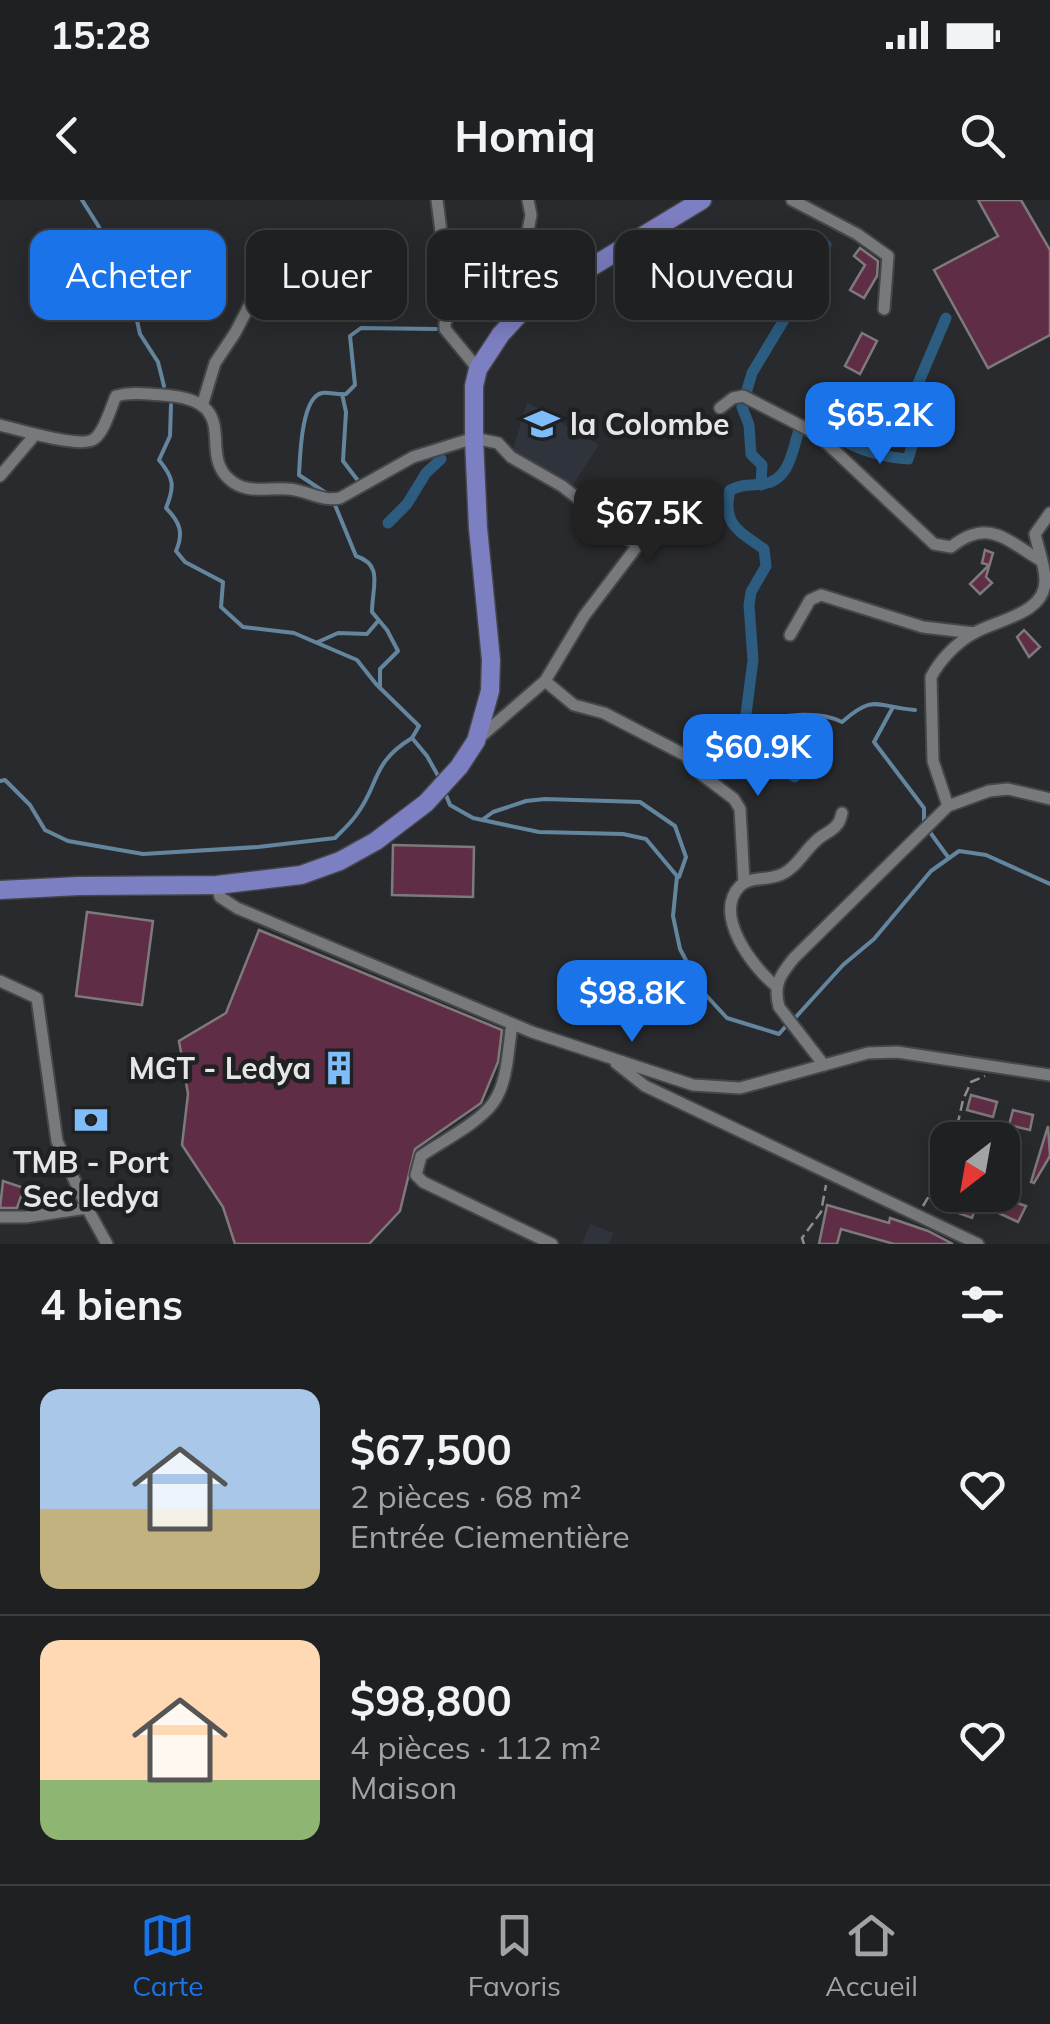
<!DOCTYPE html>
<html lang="fr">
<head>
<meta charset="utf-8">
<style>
  body { margin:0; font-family:Mulish,sans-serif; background:#2c2d2f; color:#f1f3f6; height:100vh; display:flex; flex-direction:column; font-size:38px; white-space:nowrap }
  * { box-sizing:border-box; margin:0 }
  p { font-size:32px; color:#a1a3a5 }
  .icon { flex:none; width:55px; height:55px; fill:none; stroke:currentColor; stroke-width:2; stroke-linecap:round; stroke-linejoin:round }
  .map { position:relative; height:1044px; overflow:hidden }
  .sheet { display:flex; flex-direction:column; background:#1f2022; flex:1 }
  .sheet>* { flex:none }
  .top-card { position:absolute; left:30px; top:30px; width:990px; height:90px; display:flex; gap:20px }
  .needle { width:65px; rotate:211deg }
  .buttons { position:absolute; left:930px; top:922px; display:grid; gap:20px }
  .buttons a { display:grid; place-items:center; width:90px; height:90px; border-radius:20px; background:#1f2022; box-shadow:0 5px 25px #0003,0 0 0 2px #3c3e40; font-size:50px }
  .price { position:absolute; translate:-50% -85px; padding:0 22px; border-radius:20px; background:#1a73e8; color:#fff; font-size:32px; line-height:65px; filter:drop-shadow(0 2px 5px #0008) }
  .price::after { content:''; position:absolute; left:50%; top:60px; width:30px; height:22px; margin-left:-15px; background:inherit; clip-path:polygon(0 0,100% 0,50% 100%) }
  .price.on { background:#222; color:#fff }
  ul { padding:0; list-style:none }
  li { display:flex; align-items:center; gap:30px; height:250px; padding:0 40px }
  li+li { border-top:2px solid #3c3e40 }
  li span { display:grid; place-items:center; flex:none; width:280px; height:200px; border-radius:20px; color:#555 }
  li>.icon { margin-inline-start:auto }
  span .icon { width:120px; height:120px; fill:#fffc; stroke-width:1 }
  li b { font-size:42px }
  h2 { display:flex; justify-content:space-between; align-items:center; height:120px; padding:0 40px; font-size:42px }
  .tag { padding:0 35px; border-radius:20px; background:#1f2022; box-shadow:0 5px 25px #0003,0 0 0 2px #3c3e40; font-size:35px; line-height:90px }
  .tag.on { background:#1a73e8; color:#fff }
  .status { display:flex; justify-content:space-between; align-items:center; height:70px; padding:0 50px; background:#1f2022; direction:ltr }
  .status svg { height:28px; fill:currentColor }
  header { display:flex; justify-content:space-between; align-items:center; height:130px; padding:0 40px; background:#1f2022; font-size:45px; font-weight:700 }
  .tabs { display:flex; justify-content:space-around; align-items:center; height:140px; border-top:2px solid #3c3e40; background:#1f2022; font-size:28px; color:#a1a3a5 }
  .tabs a { display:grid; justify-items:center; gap:5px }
  .tabs .on { color:#1a73e8 }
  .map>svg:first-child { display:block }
  .built { fill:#2f333b }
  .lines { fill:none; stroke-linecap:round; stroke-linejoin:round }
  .stream { stroke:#64859e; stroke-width:4 }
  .canal { stroke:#2c5c7f; stroke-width:11 }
  .building { fill:#5f2e46; stroke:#7e7a7c; stroke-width:2.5 }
  .minor-casing { stroke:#454648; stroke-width:15 }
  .highway-casing { stroke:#454648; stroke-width:21 }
  .path { stroke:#8d8d90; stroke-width:2.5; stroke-dasharray:10 5; stroke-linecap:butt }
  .minor { stroke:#77797c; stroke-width:11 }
  .highway { stroke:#7d7fc3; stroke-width:18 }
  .labels { text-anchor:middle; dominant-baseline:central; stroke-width:9; stroke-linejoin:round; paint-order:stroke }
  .poi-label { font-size:30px; font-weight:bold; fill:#e6e6e8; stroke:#1f2123; text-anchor:start }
</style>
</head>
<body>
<div class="status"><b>15:28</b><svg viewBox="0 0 49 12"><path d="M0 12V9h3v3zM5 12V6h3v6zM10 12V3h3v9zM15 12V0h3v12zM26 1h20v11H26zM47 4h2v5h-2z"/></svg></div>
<header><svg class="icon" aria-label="back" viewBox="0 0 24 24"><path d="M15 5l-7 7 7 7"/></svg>Homiq<svg class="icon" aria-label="search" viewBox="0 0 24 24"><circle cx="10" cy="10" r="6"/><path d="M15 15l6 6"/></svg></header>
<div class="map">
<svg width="1050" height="1044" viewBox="0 0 1050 1044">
  <rect width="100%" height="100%" fill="#292a2d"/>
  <g class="built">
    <polygon points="527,202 599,245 572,286 511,257"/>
    <polygon points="590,1024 614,1033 609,1044 582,1044"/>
  </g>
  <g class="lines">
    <g class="stream">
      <polyline points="82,0 99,27 108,73 133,103 140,134 158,162 164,186"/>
      <polyline points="342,194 346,212 343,261 359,282"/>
      <path d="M171,205L170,236L159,260C174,278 175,286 166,308C180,322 184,333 176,351L185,362L223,382L221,407L243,427L294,433L357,460L376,484L419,526L412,538"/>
      <path d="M329,295L299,275C300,258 301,197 322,193C330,192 337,195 346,194L355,185L350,136L361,128L436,129"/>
      <path d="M335,305L356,356C384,365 372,387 372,412L387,430L398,451L380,469V488"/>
      <polyline points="318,442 338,433 367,434 378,421"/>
      <polyline points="893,507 874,542 924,608 924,624 948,657"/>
      <path d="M745,522C775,518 814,508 842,522C875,493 876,507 915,510"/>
      <path d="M0,581L5,580L30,605L45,630L68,641L143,654L258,647L335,638C342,631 351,623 357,614C380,583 371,563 412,538L427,556L441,581"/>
      <polyline points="444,590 450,605 473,618 539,632 623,634 646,639 677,676 673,716 680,749 703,792 727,818 779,834 787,825"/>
      <polyline points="482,620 493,612 526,601 545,599 640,602 675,626 686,657 679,677"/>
      <polyline points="794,819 843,765 874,739 931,671 959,651 986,655 1050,684"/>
    </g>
    <g class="canal">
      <polyline points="761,285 762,265 751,254 749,225 742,207 752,173 799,95 804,77 826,45"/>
      <polyline points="388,323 407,304 426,273 441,259"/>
      <path d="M795,577L764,558L745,522L753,460L749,405L751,392L766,366L764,349C737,330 722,324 730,290C746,283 749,286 763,284C790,280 792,251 799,230L820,217L844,224L837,237C860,251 882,257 908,259L919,224L913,205L917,186L946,118"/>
    </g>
  </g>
  <g class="building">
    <polygon points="978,0 1021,0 1050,50 1050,135 988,168 934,70 998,36"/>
    <polygon points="860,48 878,61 877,76 864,98 850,90 865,65 854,56"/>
    <polygon points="862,133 877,141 860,174 845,166"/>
    <polygon points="985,350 993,353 986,377 992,383 980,394 970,384 989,365 982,363"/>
    <polygon points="1024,430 1040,447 1029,457 1017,437"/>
    <polygon points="393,645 474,647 473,697 392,695"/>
    <polygon points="87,712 153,721 142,805 76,796"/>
    <polygon points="259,730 502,830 498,862 481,903 415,949 400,1011 369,1044 235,1044 223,1007 182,945 188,894 179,841 226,813"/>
    <polygon points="971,895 997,902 993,917 967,910"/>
    <polygon points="1013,910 1033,915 1030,930 1009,925"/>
    <polygon points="1048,926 1050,956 1034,983 1031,982"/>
    <polygon points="3,981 24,988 17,1008 0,1008"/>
    <polygon points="959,995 978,1000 972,1018 953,1011"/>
    <polygon points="993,995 1026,1006 1018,1022 988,1008"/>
    <polygon points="827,1005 889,1023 890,1018 928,1031 953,1044 894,1044 841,1029 837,1044 819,1044"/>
  </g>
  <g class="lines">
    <g class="minor-casing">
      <g id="minor">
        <polyline points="437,0 443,47 466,86"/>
        <polyline points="792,0 857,34 888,56 884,109"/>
        <path d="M478,169L445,129V123C463,78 489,61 527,36L531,15L528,0"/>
        <polyline points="202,206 215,163 235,133 268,70"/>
        <path d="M720,208L733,198L743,196L817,234L934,344L951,347C988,318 1005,339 1040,360"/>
        <path d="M0,225C16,229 81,249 94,239C104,233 111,207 116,196C131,192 146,194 162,195C245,200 197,251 229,279C246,295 268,287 288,289C307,290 321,302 340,298L413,257L474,238L498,243L511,257L562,286L585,304L597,321L638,345L584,416L545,481L479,538"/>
        <polyline points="0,276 34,236"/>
        <polyline points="790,435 810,400 821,395 923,427 974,433"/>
        <polyline points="545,481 574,505 604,513 685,555 701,574 734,599 740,609 744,682"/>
        <path d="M948,606L933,561L931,477C940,460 956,443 974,433C996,420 1046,414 1045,380C1045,366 1038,348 1035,334L1050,313"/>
        <polyline points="217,685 220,697 237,708 532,832 693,885 740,888 868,853 897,852 1050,875"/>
        <polyline points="0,781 37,798 57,941 87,1008 107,1044"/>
        <path d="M776,786C753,768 712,714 740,686C749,677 765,680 777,676C795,671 803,652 817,640C822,635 830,632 835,627C840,622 840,620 842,613"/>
        <path d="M512,824C508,848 508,883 493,903C480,922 441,942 421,956L416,975L423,982L552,1044"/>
        <polyline points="616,863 645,886 978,1044"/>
        <path d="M824,865L779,807C773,785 780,775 794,758L948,606L989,591L1008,589L1050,599"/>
        <polyline points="0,1017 26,1017 87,1008"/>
      </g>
    </g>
    <g class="highway-casing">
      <polyline id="highway" points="0,690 79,686 217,685 301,675 340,661 376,641 426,603 459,567 476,541 490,491 491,460 478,328 474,238 474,186 478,169 501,134 527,106 702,0"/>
    </g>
    <g class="path">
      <polyline points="954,940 963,900 971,882 985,876"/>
      <polyline points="923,1006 948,964"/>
      <polyline points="804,1044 802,1038 821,1012 826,985"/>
    </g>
    <use href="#minor" class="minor"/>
    <use href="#highway" class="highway"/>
  </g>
  <defs>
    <g id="school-bare" transform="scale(2.7)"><path d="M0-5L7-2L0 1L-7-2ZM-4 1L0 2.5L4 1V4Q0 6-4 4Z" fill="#7ebdf9" stroke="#1f2123" stroke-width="2.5" paint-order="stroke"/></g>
    <g id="building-bare" transform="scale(2.7)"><path d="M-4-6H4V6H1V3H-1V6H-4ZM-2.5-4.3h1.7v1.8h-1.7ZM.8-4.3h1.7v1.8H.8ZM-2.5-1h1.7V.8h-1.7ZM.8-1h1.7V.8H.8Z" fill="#7ebdf9" stroke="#1f2123" stroke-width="2.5" paint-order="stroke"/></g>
    <g id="bank-bare" transform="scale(2.7)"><path d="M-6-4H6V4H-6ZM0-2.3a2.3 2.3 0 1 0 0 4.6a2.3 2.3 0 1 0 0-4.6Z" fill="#7ebdf9" stroke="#1f2123" stroke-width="2.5" paint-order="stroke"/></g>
  </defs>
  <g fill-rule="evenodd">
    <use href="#school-bare" x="542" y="224"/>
    <use href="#building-bare" x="339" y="868"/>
    <use href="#bank-bare" x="91" y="920"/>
  </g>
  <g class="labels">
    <g class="poi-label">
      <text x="570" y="224">la Colombe</text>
      <text x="311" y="868" text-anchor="end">MGT - Ledya</text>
      <text x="91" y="962" text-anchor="middle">TMB - Port<tspan x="91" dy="34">Sec ledya</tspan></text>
    </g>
  </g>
</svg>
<div class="buttons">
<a><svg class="needle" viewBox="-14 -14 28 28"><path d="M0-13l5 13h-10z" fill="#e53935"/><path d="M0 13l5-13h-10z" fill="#a1a3a5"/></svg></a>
</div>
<b class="price" style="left:880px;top:267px">$65.2K</b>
<b class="price on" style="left:649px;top:365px">$67.5K</b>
<b class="price" style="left:758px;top:599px">$60.9K</b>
<b class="price" style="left:632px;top:845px">$98.8K</b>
<div class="top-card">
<a class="tag on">Acheter</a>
<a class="tag">Louer</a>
<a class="tag">Filtres</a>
<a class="tag">Nouveau</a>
</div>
</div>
<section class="sheet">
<h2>4 biens<svg class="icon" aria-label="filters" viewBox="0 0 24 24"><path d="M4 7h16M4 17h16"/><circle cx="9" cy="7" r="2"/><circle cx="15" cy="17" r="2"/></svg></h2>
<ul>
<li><span style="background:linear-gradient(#a9c7e8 60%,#c2b280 0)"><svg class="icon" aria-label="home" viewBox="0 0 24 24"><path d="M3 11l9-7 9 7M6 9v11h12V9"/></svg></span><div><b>$67,500</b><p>2 pièces · 68 m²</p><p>Entrée Ciementière</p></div><svg class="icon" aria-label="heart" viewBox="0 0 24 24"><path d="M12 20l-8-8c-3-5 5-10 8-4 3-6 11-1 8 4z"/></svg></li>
<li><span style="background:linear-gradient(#ffd9b3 70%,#8fb573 0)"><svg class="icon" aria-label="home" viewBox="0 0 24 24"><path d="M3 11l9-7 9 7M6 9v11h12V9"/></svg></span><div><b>$98,800</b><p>4 pièces · 112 m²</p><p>Maison</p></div><svg class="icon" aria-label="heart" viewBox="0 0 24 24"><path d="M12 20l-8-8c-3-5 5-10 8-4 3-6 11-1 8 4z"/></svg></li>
</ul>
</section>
<nav class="tabs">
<a class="on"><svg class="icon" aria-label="map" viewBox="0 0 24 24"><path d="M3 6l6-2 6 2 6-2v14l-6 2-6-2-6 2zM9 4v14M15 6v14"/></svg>Carte</a>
<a><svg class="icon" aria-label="saved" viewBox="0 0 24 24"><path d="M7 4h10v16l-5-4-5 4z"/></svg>Favoris</a>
<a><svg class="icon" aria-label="home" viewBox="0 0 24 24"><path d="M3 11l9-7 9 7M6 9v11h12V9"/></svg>Accueil</a>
</nav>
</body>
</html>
